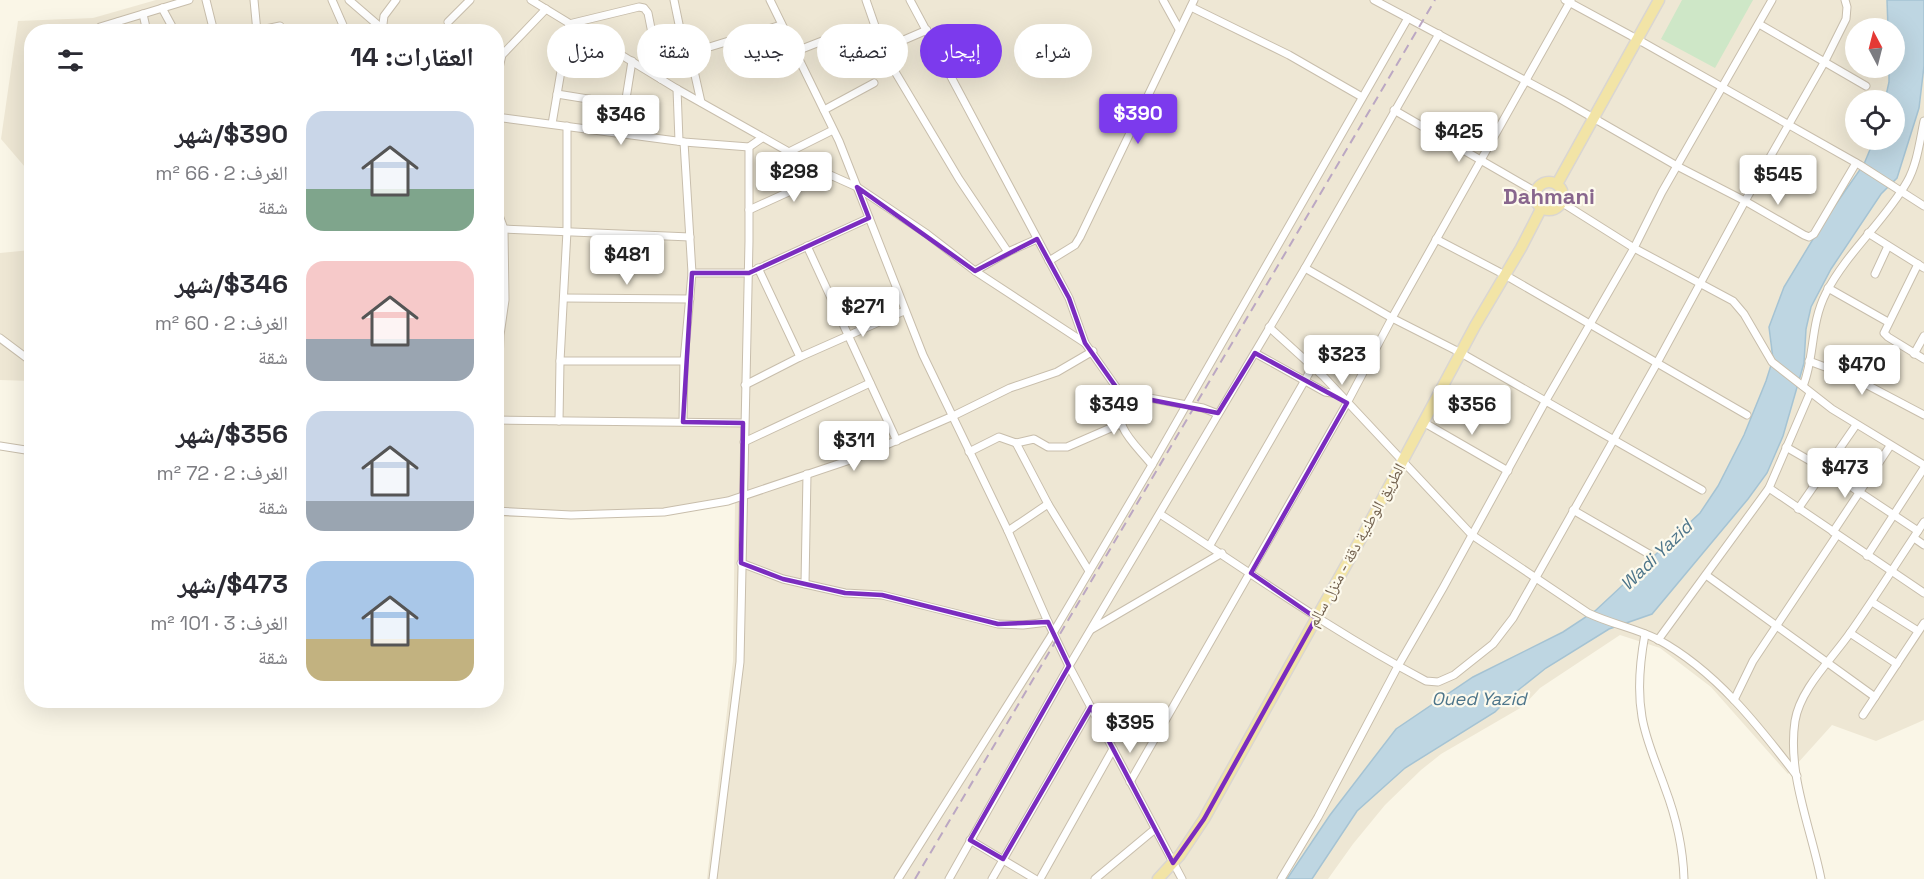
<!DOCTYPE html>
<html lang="ar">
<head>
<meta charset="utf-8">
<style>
  body { margin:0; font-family:"Space Grotesk","Noto Naskh Arabic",sans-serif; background:#f2f2f3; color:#2b2b33; direction:rtl; height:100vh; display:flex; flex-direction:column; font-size:22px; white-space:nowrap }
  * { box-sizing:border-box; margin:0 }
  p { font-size:20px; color:#7c7c81 }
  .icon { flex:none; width:33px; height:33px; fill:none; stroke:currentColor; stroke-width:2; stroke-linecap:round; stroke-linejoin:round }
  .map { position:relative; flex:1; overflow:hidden; direction:ltr }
  .drawer { position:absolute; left:24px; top:24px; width:480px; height:684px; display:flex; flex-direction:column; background:#fff; border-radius:24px; box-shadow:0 6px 24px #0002; direction:rtl }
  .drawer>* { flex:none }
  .guide { position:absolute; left:522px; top:24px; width:570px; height:54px; direction:rtl; display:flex; gap:12px }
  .needle { width:39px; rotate:353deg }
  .controls { position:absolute; left:1845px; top:18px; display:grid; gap:12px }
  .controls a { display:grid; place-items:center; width:60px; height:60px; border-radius:50%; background:#fff; box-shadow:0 6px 24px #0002; font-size:30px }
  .price { position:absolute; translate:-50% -51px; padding:0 14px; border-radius:6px; background:#fff; color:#222; font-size:20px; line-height:39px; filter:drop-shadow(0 2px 3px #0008) }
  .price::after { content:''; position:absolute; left:50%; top:36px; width:18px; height:14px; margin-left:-9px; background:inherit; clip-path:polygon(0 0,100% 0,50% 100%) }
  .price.active { background:#7c3aed; color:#fff }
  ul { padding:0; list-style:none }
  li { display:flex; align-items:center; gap:18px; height:150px; padding:0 30px }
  li span { display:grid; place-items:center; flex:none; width:168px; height:120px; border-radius:18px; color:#555 }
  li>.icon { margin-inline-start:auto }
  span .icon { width:72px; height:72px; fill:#fffc; stroke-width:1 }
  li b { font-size:26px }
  h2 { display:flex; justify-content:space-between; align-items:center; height:72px; padding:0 30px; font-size:26px }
  .tag { padding:0 21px; border-radius:27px; background:#fff; box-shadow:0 6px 24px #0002; font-size:21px; line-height:54px }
  .tag.active { background:#7c3aed; color:#fff }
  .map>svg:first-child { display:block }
  .residential { fill:#eee7d4; fill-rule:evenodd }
  .green { fill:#cee7c7 }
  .water { fill:#bed6e2; stroke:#a5c3d3; stroke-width:1.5 }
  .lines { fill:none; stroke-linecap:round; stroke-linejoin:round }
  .minor-casing { stroke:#c8beac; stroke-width:9 }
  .primary-casing { stroke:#dad6d1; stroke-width:13 }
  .minor { stroke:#fff; stroke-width:7 }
  .primary { stroke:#f2e4a6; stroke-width:10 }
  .rail { stroke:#bba7c3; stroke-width:2; stroke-dasharray:9 6; stroke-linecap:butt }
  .marked { fill:none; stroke:#7b2cbf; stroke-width:4.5; stroke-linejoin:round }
  .labels { text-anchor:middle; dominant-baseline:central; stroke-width:4.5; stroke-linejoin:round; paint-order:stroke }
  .street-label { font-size:16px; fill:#72614e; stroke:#fdfaed }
  .water-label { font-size:18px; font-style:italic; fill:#4d758a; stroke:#fdfaed }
  .district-label { font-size:22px; font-weight:bold; fill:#88668d; stroke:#fdfaed }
</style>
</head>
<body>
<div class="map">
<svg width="1924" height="879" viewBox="0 0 1924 879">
  <rect width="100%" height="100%" fill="#faf6e7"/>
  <g class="residential">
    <path d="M156,0H1924V720L1876,741L1832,725L1788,774L1711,687L1660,648L1620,635L1540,688L1522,707L1441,754L1421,770L1385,805L1353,844L1328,879H707L733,661L735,503L650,517H497L496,32H32L31,174L1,139L18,21L93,18ZM1856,28H1894V68H1856ZM1856,100H1894V140H1856Z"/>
    <polygon points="31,250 31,381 0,380 0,253"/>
  </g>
  <polygon class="green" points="1682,0 1753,0 1715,68 1661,39"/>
  <polygon class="water" points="1887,0 1924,0 1924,66 1919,108 1897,178 1881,194 1831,269 1811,307 1806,329 1804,363 1783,436 1767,473 1748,499 1652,614 1609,629 1546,668 1512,695 1495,712 1405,768 1357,811 1312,879 1287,879 1330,815 1396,729 1473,677 1563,632 1595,611 1700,513 1718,486 1744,435 1766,381 1773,359 1769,327 1784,287 1824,221 1864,164 1874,140 1894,140 1894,100 1885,100 1889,82 1889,68 1894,68 1894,28 1888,28"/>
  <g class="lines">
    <g class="minor-casing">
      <g id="minor">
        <polyline points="206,0 214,32"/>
        <polyline points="254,0 257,32"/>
        <polyline points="332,0 346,32"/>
        <polyline points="349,0 386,32"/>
        <polyline points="531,0 677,89 828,174 857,187 927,234 975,271 1085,343"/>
        <polyline points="674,0 681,34 690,53 701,102"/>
        <polyline points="770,0 839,141 923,355 1008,531 1048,622 1069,666 1182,879"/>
        <polyline points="866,0 883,49 894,70 959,179 1008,252"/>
        <polyline points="910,0 1069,298 1085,343 1121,394 1128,394 1203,408 1218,414"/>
        <polyline points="1163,0 1179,29"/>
        <polyline points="1374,0 1562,100 1677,166 1745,201 1804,235 1809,237 1814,234 1856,163"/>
        <polyline points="1565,0 1637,39 1860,165 1924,206"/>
        <polyline points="1191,7 1289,55 1362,97"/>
        <polyline points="162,8 175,32"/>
        <polyline points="143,14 147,32"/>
        <polyline points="118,22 118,32"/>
        <polyline points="448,22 470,0"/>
        <polyline points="1759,24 1866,86"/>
        <polyline points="100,27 189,0"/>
        <polyline points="256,31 280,26"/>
        <polyline points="382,32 384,16 396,0"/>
        <polyline points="883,49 927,30"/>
        <polyline points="794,52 835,36 858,43 879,37"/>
        <polyline points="690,53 781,25"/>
        <path d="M632,61L625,105C641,109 640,121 637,135"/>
        <polyline points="677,89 679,141"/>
        <polyline points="557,94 625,105"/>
        <polyline points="824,110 874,83"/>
        <polyline points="1394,110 1536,192"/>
        <polyline points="496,117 684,142 749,147"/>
        <polyline points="499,117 499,68 502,55 546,9"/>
        <polyline points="552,124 569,24 639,7 644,8 648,13 661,79"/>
        <polyline points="789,152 833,130"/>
        <polyline points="1561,202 1634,248 1733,301 1744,314 1772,362 1832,409 1924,465"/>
        <polyline points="496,207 504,229 505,300 500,335 499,362 496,369"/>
        <polyline points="749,210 828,174"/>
        <polyline points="504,229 690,237"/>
        <polyline points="1868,233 1924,268"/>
        <polyline points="1436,239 1505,275 1747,415"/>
        <polyline points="807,246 897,441"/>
        <polyline points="1049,261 1075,245 1080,237 1194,0"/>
        <polyline points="1918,264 1884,333 1888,337 1924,359"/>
        <polyline points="758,268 800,357"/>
        <polyline points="1305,268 1392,318 1461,353 1702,490"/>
        <polyline points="975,271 1008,252 1037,239"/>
        <polyline points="692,273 749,273 869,218"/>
        <polyline points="1875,274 1888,246"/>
        <polyline points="1828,288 1888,322"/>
        <polyline points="564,298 690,299"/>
        <path d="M1269,327L1324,377L1472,535L1588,613C1611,624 1635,628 1657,639C1715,670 1758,725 1797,776"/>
        <polyline points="0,338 32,362"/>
        <polyline points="1255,353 1325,392 1338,394"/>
        <polyline points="1914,354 1924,336"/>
        <polyline points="560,361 684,361"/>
        <polyline points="1809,361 1852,377 1924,415"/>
        <polyline points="745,385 800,357 904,311"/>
        <path d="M1803,386C1815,357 1810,324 1826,293C1847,252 1884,222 1907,182C1917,165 1920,140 1924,121"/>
        <polyline points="1810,393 1769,488 1924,593"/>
        <path d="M1121,394C1113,429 1132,440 1152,465"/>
        <polyline points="496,420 744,423"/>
        <polyline points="559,421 560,361 567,231 567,126"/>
        <polyline points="683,422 684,361 692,273 684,142"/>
        <polyline points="1423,422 1508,471"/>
        <polyline points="744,442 870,383"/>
        <polyline points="1016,443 1048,504 1089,571"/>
        <polyline points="0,446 32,451"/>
        <polyline points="1786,447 1826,470 1918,531"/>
        <polyline points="969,452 999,437 1016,443 1034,439 1048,447 1067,447 1120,424"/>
        <polyline points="1798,509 1856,425"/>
        <polyline points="1573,510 1649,554"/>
        <polyline points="496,511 571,515 664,512 728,501 856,458 953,416 1010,388 1057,372 1093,351"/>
        <path d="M1160,514C1248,571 1333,632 1426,681L1438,682L1454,675L1493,644L1513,618L1657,363L1745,201L1825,61L1846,19L1847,7L1845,0"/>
        <polyline points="1008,531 1048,504"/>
        <polyline points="1833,532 1890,446"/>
        <polyline points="1914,538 1924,545"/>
        <polyline points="1210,545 1312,368"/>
        <polyline points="1867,556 1924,468"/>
        <polyline points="741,563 783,579 845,593 882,595 998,624 1023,625 1048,622"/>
        <polyline points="1706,575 1875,697"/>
        <polyline points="805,584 807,474"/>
        <polyline points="1872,602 1918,631"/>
        <polyline points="1092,629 1222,553"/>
        <polyline points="1850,633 1897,664"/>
        <path d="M1645,634C1640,661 1637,689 1642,717C1646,741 1657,765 1665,788C1676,817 1683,848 1684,879"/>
        <polyline points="1658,640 1769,488"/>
        <polyline points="1734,700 1753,661 1837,535"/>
        <polyline points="1863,715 1924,623"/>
        <polyline points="1130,782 1347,403 1392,318 1571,0"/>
        <polyline points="970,840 1035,879"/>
        <polyline points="713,879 740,662 749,241 749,147 762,138"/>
        <polyline points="898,879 1053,633 1152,465 1408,18"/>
        <polyline points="949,879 1069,666 1305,268 1439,34"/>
        <polyline points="992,879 1091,707"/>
        <polyline points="1040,879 1113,749"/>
        <polyline points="1095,879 1155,829"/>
        <polyline points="1281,879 1318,817 1398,666 1443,588 1545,402 1634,248 1662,192 1772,0"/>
        <path d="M1821,879C1811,828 1787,774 1795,721C1800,689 1832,659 1850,633C1876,596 1899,559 1924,522"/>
      </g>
    </g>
    <g class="primary-casing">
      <g id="primary">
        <circle cx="1549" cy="196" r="14"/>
        <polyline points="1557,184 1659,0"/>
        <polyline points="1158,879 1180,855 1204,819 1364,533 1475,326 1521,248 1542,207"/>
      </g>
    </g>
    <use href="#minor" class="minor"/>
    <use href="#primary" class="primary"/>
    <polyline class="rail" points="915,879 1435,0"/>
  </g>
  <path class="marked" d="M857,187L975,271L1037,239L1069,298L1085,343L1121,394L1218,413L1255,353L1347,403L1251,573L1316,618L1204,819L1173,863L1091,707L1003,859L970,840L1069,666L1048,622L998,624L882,595L845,593L783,579L741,563L743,423L683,422L692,273H749L869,218Z"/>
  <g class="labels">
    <g class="street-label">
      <text transform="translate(1356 545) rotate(-61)">الطريق الوطنية دقة - منزل سالم</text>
    </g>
    <g class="water-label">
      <text transform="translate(1656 555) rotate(-44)">Wadi Yazid</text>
      <text x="1479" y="698">Oued Yazid</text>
    </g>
    <g class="district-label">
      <text x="1549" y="196">Dahmani</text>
    </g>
  </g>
</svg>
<div class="controls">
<a><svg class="needle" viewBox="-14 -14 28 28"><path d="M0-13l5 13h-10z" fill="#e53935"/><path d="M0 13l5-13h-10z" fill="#7c7c81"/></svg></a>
<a><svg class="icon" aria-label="locate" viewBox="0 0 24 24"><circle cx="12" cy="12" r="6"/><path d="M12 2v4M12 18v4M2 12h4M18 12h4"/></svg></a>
</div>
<b class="price active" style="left:1138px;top:145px">$390</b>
<b class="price" style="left:621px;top:146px">$346</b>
<b class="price" style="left:1459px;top:163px">$425</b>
<b class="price" style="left:794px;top:203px">$298</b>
<b class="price" style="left:1778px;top:206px">$545</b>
<b class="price" style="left:627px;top:286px">$481</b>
<b class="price" style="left:863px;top:338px">$271</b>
<b class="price" style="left:1342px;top:386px">$323</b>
<b class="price" style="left:1862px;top:396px">$470</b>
<b class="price" style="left:1114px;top:436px">$349</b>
<b class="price" style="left:1472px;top:436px">$356</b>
<b class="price" style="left:854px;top:472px">$311</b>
<b class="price" style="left:1845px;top:499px">$473</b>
<b class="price" style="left:1130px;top:754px">$395</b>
<div class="guide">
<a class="tag">شراء</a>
<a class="tag active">إيجار</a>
<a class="tag">تصفية</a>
<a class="tag">جديد</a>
<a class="tag">شقة</a>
<a class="tag">منزل</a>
</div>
<section class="drawer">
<h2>العقارات: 14<svg class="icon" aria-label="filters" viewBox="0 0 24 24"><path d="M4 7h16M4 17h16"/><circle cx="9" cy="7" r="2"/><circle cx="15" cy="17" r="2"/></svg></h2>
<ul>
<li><span style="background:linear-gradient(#c9d6e8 65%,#7fa58c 0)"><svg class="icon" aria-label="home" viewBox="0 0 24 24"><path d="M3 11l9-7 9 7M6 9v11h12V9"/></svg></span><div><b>$390/شهر</b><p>الغرف: 2 · 66 m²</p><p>شقة</p></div></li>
<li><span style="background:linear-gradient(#f6c9c9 65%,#9aa5b1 0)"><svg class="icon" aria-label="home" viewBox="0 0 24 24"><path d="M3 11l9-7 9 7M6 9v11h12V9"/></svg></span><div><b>$346/شهر</b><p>الغرف: 2 · 60 m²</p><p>شقة</p></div></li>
<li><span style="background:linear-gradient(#c9d6e8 75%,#9aa5b1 0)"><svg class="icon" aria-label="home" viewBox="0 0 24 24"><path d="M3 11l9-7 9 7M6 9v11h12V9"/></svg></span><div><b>$356/شهر</b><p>الغرف: 2 · 72 m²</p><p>شقة</p></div></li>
<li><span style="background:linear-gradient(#a9c7e8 65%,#c2b280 0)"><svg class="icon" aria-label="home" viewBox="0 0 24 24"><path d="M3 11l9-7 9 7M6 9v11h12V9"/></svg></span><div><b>$473/شهر</b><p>الغرف: 3 · 101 m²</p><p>شقة</p></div></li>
</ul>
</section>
</div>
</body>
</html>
